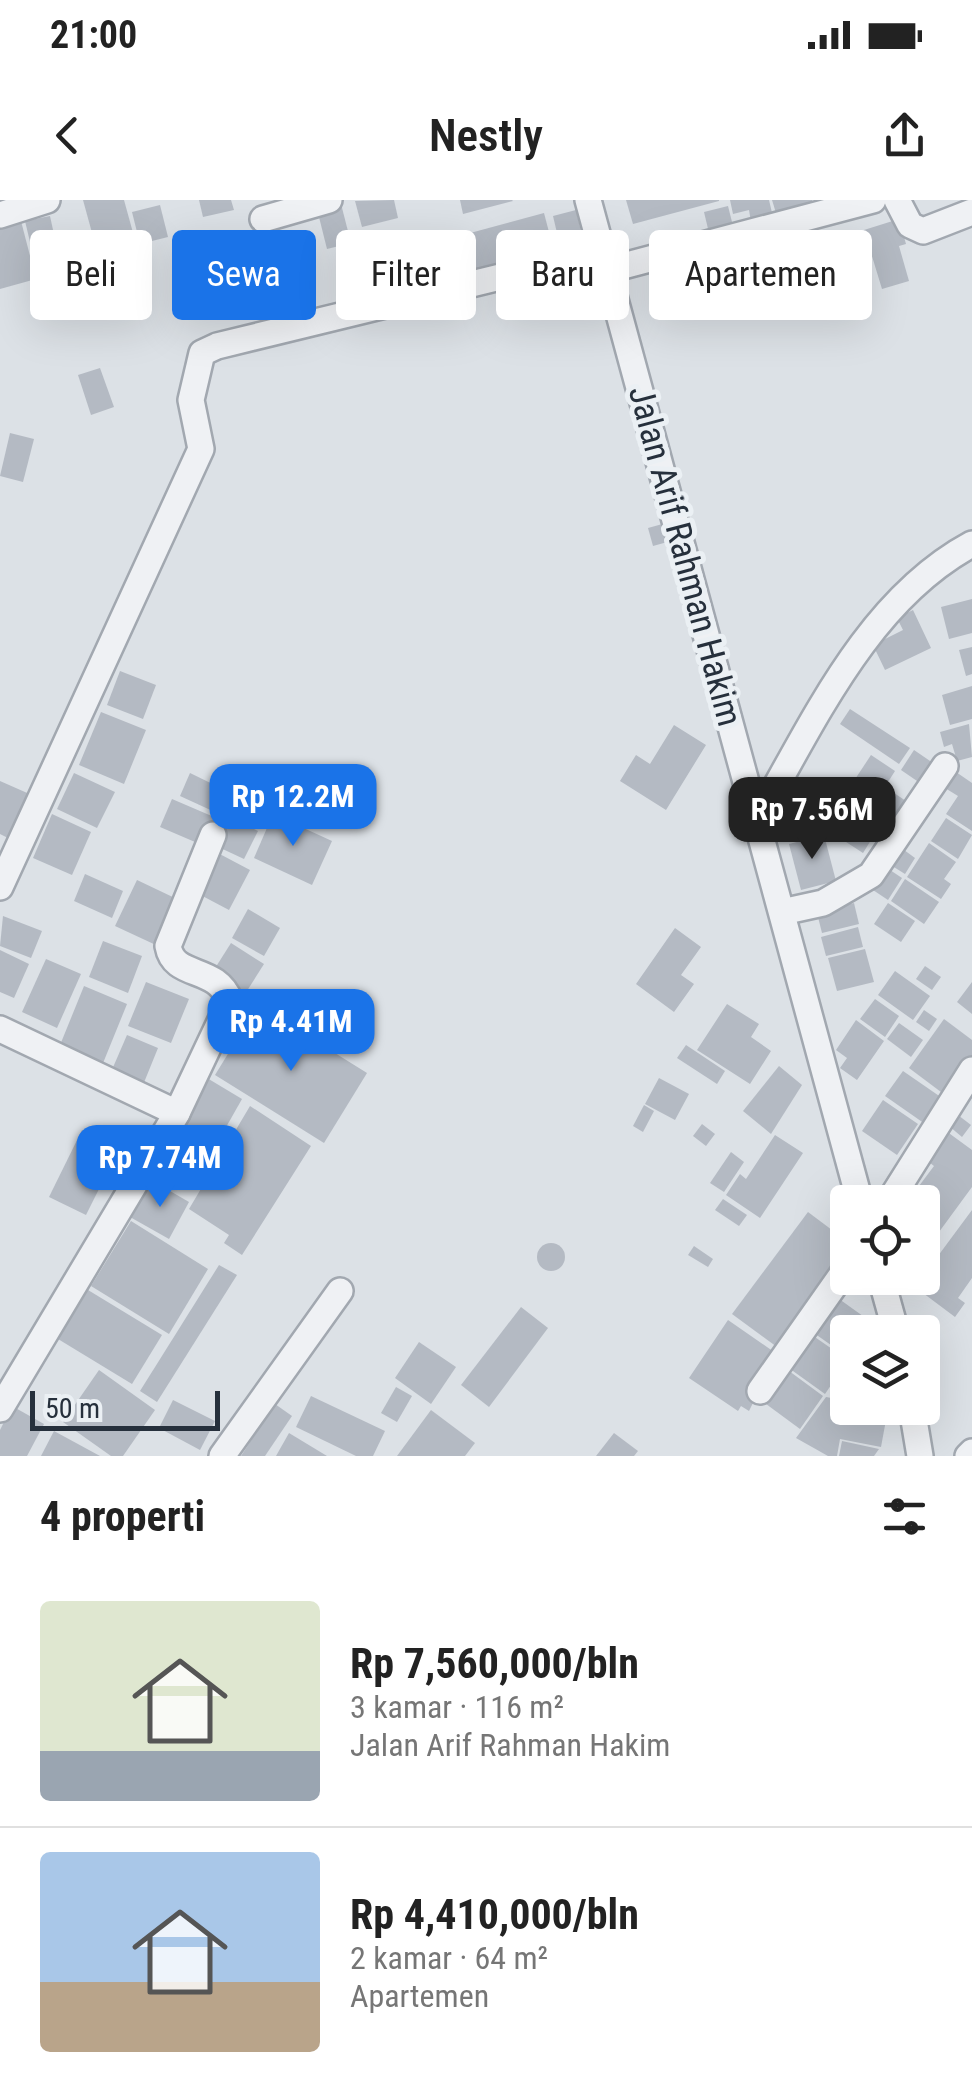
<!DOCTYPE html>
<html lang="id">
<head>
<meta charset="utf-8">
<style>
  body { margin:0; font-family:"Roboto Condensed",sans-serif; background:#f2f2f2; color:#222; height:100vh; display:flex; flex-direction:column; font-size:38px; white-space:nowrap }
  * { box-sizing:border-box; margin:0 }
  p { font-size:32px; color:#767676 }
  .icon { flex:none; width:55px; height:55px; fill:none; stroke:currentColor; stroke-width:2; stroke-linecap:round; stroke-linejoin:round }
  .map { position:relative; height:1256px; overflow:hidden }
  .sheet { display:flex; flex-direction:column; background:#fff; flex:1 }
  .sheet>* { flex:none }
  .hud { position:absolute; left:30px; top:30px; width:912px; height:90px; display:flex; gap:20px }
  .buttons { position:absolute; left:830px; top:985px; display:grid; gap:20px }
  .buttons a { display:grid; place-items:center; width:110px; height:110px; border-radius:10px; background:#fff; box-shadow:0 10px 40px #0002; font-size:50px }
  .scale { position:absolute; left:30px; bottom:25px; width:190px; box-sizing:border-box; padding-left:10px; border:5px solid #26303c; border-top:0; font-size:28px; line-height:35px; white-space:nowrap; color:#26303c; -webkit-text-stroke:8px #ebf0f4; paint-order:stroke }
  .price { position:absolute; translate:-50% -85px; padding:0 22px; border-radius:20px; background:#1a73e8; color:#fff; font-size:32px; line-height:65px; filter:drop-shadow(0 2px 5px #0008) }
  .price::after { content:''; position:absolute; left:50%; top:60px; width:30px; height:22px; margin-left:-15px; background:inherit; clip-path:polygon(0 0,100% 0,50% 100%) }
  .price.active { background:#222; color:#fff }
  ul { padding:0; list-style:none }
  li { display:flex; align-items:center; gap:30px; height:250px; padding:0 40px }
  li+li { border-top:2px solid #e0e0e0 }
  li span { display:grid; place-items:center; flex:none; width:280px; height:200px; border-radius:10px; color:#555 }
  li>.icon { margin-inline-start:auto }
  span .icon { width:120px; height:120px; fill:#fffc; stroke-width:1 }
  li b { font-size:42px }
  h2 { display:flex; justify-content:space-between; align-items:center; height:120px; padding:0 40px; font-size:42px }
  .tag { padding:0 35px; border-radius:10px; background:#fff; box-shadow:0 10px 40px #0002; font-size:35px; line-height:90px }
  .tag.active { background:#1a73e8; color:#fff }
  .status { display:flex; justify-content:space-between; align-items:center; height:70px; padding:0 50px; background:#fff; direction:ltr }
  .status svg { height:28px; fill:currentColor }
  header { display:flex; justify-content:space-between; align-items:center; height:130px; padding:0 40px; background:#fff; font-size:45px; font-weight:600 }
  .map>svg:first-child { display:block }
  .building { fill:#b4bac3 }
  .lines { fill:none; stroke-linecap:round; stroke-linejoin:round }
  .minor-casing { stroke:#a2a8b0; stroke-width:30 }
  .minor { stroke:#eff1f4; stroke-width:25 }
  .labels { text-anchor:middle; dominant-baseline:central; stroke-width:10; stroke-linejoin:round; paint-order:stroke }
  .street-label { font-size:35px; fill:#26303c; stroke:#ebf0f4 }
</style>
</head>
<body>
<div class="status"><b>21:00</b><svg viewBox="0 0 49 12"><path d="M0 12V9h3v3zM5 12V6h3v6zM10 12V3h3v9zM15 12V0h3v12zM26 1h20v11H26zM47 4h2v5h-2z"/></svg></div>
<header><svg class="icon" aria-label="back" viewBox="0 0 24 24"><path d="M15 5l-7 7 7 7"/></svg>Nestly<svg class="icon" aria-label="share" viewBox="0 0 24 24"><path d="M12 15V3M7 8l5-5 5 5M5 13v7h14v-7"/></svg></header>
<div class="map">
<svg width="972" height="1256" viewBox="0 0 972 1256">
  <rect width="100%" height="100%" fill="#dce1e6"/>
  <g class="building">
    <polygon points="83,0 124,0 135,40 97,51"/>
    <polygon points="199,0 231,0 234,10 203,17"/>
    <polygon points="340,0 351,43 327,49 316,5"/>
    <polygon points="394,0 398,18 362,27 355,1"/>
    <polygon points="460,0 512,0 513,1 463,14"/>
    <polygon points="626,0 719,0 719,1 633,24"/>
    <polygon points="730,0 769,0 773,17 751,22 749,10 733,14"/>
    <polygon points="772,0 812,0 812,3 776,13"/>
    <polygon points="160,5 168,37 140,44 132,12"/>
    <polygon points="728,6 733,26 709,33 704,12"/>
    <polygon points="576,10 584,44 561,50 553,16"/>
    <polygon points="544,13 555,55 470,77 459,36"/>
    <polygon points="50,16 60,62 36,67 25,21"/>
    <polygon points="899,19 906,44 899,46 909,81 882,89 864,30"/>
    <polygon points="21,21 36,79 0,89 0,27"/>
    <polygon points="100,168 114,207 91,215 78,175"/>
    <polygon points="10,233 34,239 23,282 0,276"/>
    <polygon points="666,323 671,341 653,346 648,328"/>
    <polygon points="972,399 972,433 949,439 941,407"/>
    <polygon points="913,410 931,448 885,470 873,445 903,430 897,418"/>
    <polygon points="972,447 972,474 966,476 959,450"/>
    <polygon points="120,471 156,485 143,519 107,505"/>
    <polygon points="972,486 972,519 950,525 942,495"/>
    <polygon points="850,509 910,548 899,564 840,524"/>
    <polygon points="101,512 146,530 124,584 79,565"/>
    <polygon points="969,524 972,557 957,561 952,544 944,547 940,532"/>
    <polygon points="674,525 706,545 666,610 620,581 636,555 650,564"/>
    <polygon points="914,550 933,563 920,583 901,570"/>
    <polygon points="871,555 895,571 865,618 840,602"/>
    <polygon points="956,572 972,583 972,631 946,614 958,596 945,588"/>
    <polygon points="74,573 115,592 97,628 57,609"/>
    <polygon points="190,573 227,591 217,613 180,596"/>
    <polygon points="0,581 34,596 14,641 0,634"/>
    <polygon points="808,589 832,605 818,627 794,610"/>
    <polygon points="888,589 909,603 896,623 875,609"/>
    <polygon points="238,591 268,607 259,624 229,608"/>
    <polygon points="172,599 214,617 202,645 160,627"/>
    <polygon points="836,606 876,632 863,653 823,627"/>
    <polygon points="52,614 91,632 72,675 33,658"/>
    <polygon points="273,614 332,641 312,685 254,658"/>
    <polygon points="227,616 258,631 244,659 214,645"/>
    <polygon points="946,618 972,635 958,659 931,641"/>
    <polygon points="824,635 836,681 801,690 789,644"/>
    <polygon points="929,643 956,662 944,679 951,684 941,699 907,677"/>
    <polygon points="900,647 915,658 905,674 889,664"/>
    <polygon points="214,651 250,670 229,710 193,691"/>
    <polygon points="887,668 902,678 888,700 873,690"/>
    <polygon points="85,674 123,691 112,718 74,701"/>
    <polygon points="905,679 939,702 924,724 891,701"/>
    <polygon points="137,680 179,700 158,746 115,726"/>
    <polygon points="854,703 859,724 822,733 817,713"/>
    <polygon points="888,703 915,721 901,742 874,724"/>
    <polygon points="248,709 280,728 264,756 232,738"/>
    <polygon points="3,716 42,731 31,758 0,746"/>
    <polygon points="858,727 863,747 826,756 821,737"/>
    <polygon points="675,728 701,747 681,775 694,784 674,812 636,784"/>
    <polygon points="103,741 142,756 128,793 89,777"/>
    <polygon points="231,743 264,764 245,794 212,773"/>
    <polygon points="865,749 874,782 837,791 828,758"/>
    <polygon points="0,750 29,764 14,798 0,792"/>
    <polygon points="46,759 81,774 57,828 22,812"/>
    <polygon points="925,766 941,777 932,790 916,779"/>
    <polygon points="895,771 930,796 913,820 878,795"/>
    <polygon points="146,782 189,799 171,843 128,826"/>
    <polygon points="972,782 972,814 957,802"/>
    <polygon points="84,786 127,804 101,868 58,850"/>
    <polygon points="875,799 899,816 885,837 860,819"/>
    <polygon points="727,804 759,824 751,837 771,851 750,884 697,850"/>
    <polygon points="258,805 367,873 324,943 215,875"/>
    <polygon points="924,810 937,819 929,831 916,822"/>
    <polygon points="944,819 972,840 972,858 945,895 909,868"/>
    <polygon points="856,820 884,841 857,880 840,868 847,858 836,850"/>
    <polygon points="899,823 923,840 911,857 887,839"/>
    <polygon points="127,835 158,848 143,885 111,872"/>
    <polygon points="686,845 725,871 717,884 677,858"/>
    <polygon points="779,866 802,885 771,934 743,911"/>
    <polygon points="903,871 945,900 928,926 885,896"/>
    <polygon points="207,878 242,899 191,989 156,968"/>
    <polygon points="659,878 689,894 675,920 645,904"/>
    <polygon points="883,900 918,924 897,955 862,931"/>
    <polygon points="644,905 654,911 643,932 633,926"/>
    <polygon points="250,906 311,946 242,1055 224,1043 229,1035 189,1009"/>
    <polygon points="958,915 971,925 962,937 949,926"/>
    <polygon points="702,924 715,934 706,946 693,936"/>
    <polygon points="82,930 119,949 86,1015 49,997"/>
    <polygon points="946,931 972,950 972,987 939,1032 922,1020 922,1002 907,1002 934,966 925,959"/>
    <polygon points="775,935 803,953 760,1018 726,995 740,974 746,979"/>
    <polygon points="731,952 744,962 724,992 710,983"/>
    <polygon points="151,980 189,1002 169,1039 130,1017"/>
    <polygon points="723,999 747,1015 739,1026 715,1010"/>
    <polygon points="972,1010 972,1078 958,1098 965,1103 955,1117 915,1087"/>
    <polygon points="808,1012 848,1042 848,1052 777,1147 732,1114"/>
    <polygon points="131,1021 208,1069 169,1134 91,1086"/>
    <circle cx="551" cy="1057" r="14"/>
    <polygon points="694,1046 713,1059 708,1067 688,1055"/>
    <polygon points="219,1065 237,1075 157,1202 140,1191"/>
    <polygon points="88,1090 162,1135 132,1184 58,1139"/>
    <polygon points="835,1096 874,1124 868,1132 848,1132 848,1157 811,1131"/>
    <polygon points="521,1107 548,1128 489,1207 461,1185"/>
    <polygon points="728,1120 777,1154 749,1211 741,1206 738,1211 689,1178"/>
    <polygon points="809,1133 848,1160 825,1194 786,1166"/>
    <polygon points="419,1142 456,1167 431,1204 395,1178"/>
    <polygon points="785,1168 823,1196 800,1229 762,1201"/>
    <polygon points="99,1170 155,1210 123,1256 111,1256 63,1222"/>
    <polygon points="396,1187 412,1196 397,1222 381,1213"/>
    <polygon points="311,1196 385,1231 373,1256 356,1256 296,1227"/>
    <polygon points="826,1197 848,1201 848,1208 888,1209 881,1247 840,1239 837,1256 828,1256 796,1238"/>
    <polygon points="173,1200 215,1221 200,1250 159,1228"/>
    <polygon points="275,1204 292,1216 265,1256 241,1256"/>
    <polygon points="12,1206 44,1224 27,1256 0,1256 0,1230"/>
    <polygon points="431,1210 475,1243 465,1256 397,1256"/>
    <polygon points="54,1231 100,1256 41,1256"/>
    <polygon points="289,1233 327,1256 276,1256"/>
    <polygon points="614,1233 638,1251 634,1256 596,1256"/>
    <polygon points="842,1241 879,1249 874,1256 839,1256"/>
  </g>
  <g class="lines">
    <g class="minor-casing">
      <g id="minor">
        <polyline points="588,0 860,1002"/>
        <polyline points="897,0 910,25 923,31 972,12"/>
        <polyline points="0,15 47,0"/>
        <polyline points="263,19 329,0"/>
        <polyline points="608,70 873,0"/>
        <path d="M757,620C814,521 868,400 972,344"/>
        <polyline points="0,687 201,249 191,200 202,153 217,146 603,52"/>
        <polyline points="782,712 823,703 871,675 945,566"/>
        <polyline points="0,829 177,913"/>
        <polyline points="889,1002 972,870"/>
        <polyline points="881,1078 896,1132"/>
        <polyline points="760,1191 848,1066"/>
        <polyline points="912,1208 920,1256"/>
        <path d="M0,1209L177,913L230,801C216,764 174,780 168,746L213,635"/>
        <polyline points="222,1256 340,1091"/>
        <polyline points="968,1256 972,1252"/>
      </g>
    </g>
    <use href="#minor" class="minor"/>
  </g>
  <g class="labels">
    <g class="street-label">
      <text transform="translate(685 356) rotate(75)">Jalan Arif Rahman Hakim</text>
    </g>
  </g>
</svg>
<div class="buttons">
<a><svg class="icon" aria-label="locate" viewBox="0 0 24 24"><circle cx="12" cy="12" r="6"/><path d="M12 2v4M12 18v4M2 12h4M18 12h4"/></svg></a>
<a><svg class="icon" aria-label="layers" viewBox="0 0 24 24"><path d="M12 4l9 5-9 5-9-5zM3 14l9 5 9-5"/></svg></a>
</div>
<div class="scale">50 m</div>
<b class="price" style="left:293px;top:649px">Rp 12.2M</b>
<b class="price active" style="left:812px;top:662px">Rp 7.56M</b>
<b class="price" style="left:291px;top:874px">Rp 4.41M</b>
<b class="price" style="left:160px;top:1010px">Rp 7.74M</b>
<div class="hud">
<a class="tag">Beli</a>
<a class="tag active">Sewa</a>
<a class="tag">Filter</a>
<a class="tag">Baru</a>
<a class="tag">Apartemen</a>
</div>
</div>
<section class="sheet">
<h2>4 properti<svg class="icon" aria-label="filters" viewBox="0 0 24 24"><path d="M4 7h16M4 17h16"/><circle cx="9" cy="7" r="2"/><circle cx="15" cy="17" r="2"/></svg></h2>
<ul>
<li><span style="background:linear-gradient(#dfe7d0 75%,#9aa5b1 0)"><svg class="icon" aria-label="home" viewBox="0 0 24 24"><path d="M3 11l9-7 9 7M6 9v11h12V9"/></svg></span><div><b>Rp 7,560,000/bln</b><p>3 kamar · 116 m²</p><p>Jalan Arif Rahman Hakim</p></div></li>
<li><span style="background:linear-gradient(#a9c7e8 65%,#b9a48a 0)"><svg class="icon" aria-label="home" viewBox="0 0 24 24"><path d="M3 11l9-7 9 7M6 9v11h12V9"/></svg></span><div><b>Rp 4,410,000/bln</b><p>2 kamar · 64 m²</p><p>Apartemen</p></div></li>
</ul>
</section>
</body>
</html>
